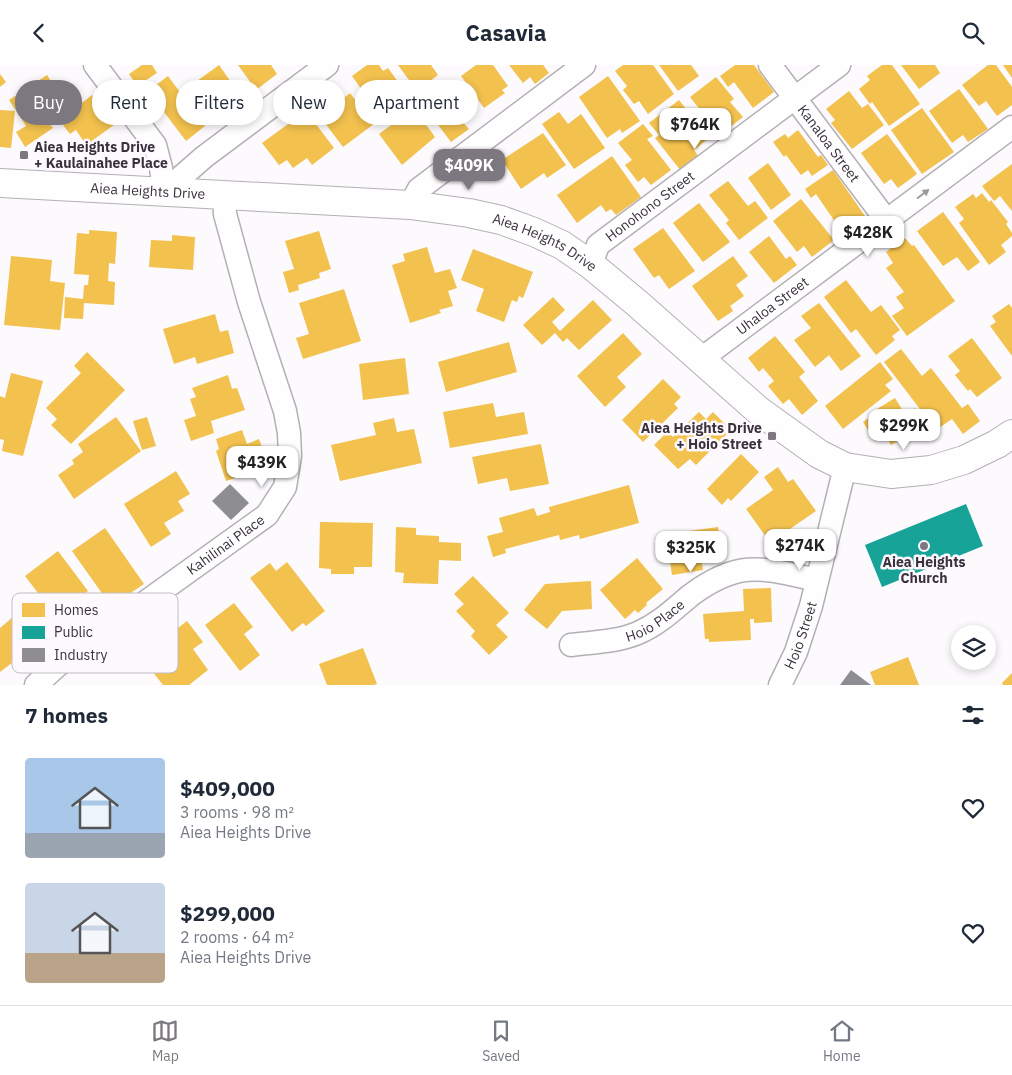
<!DOCTYPE html>
<html lang="en">
<head>
<meta charset="utf-8">
<style>
  body { margin:0; font-family:"IBM Plex Sans",sans-serif; background:#f2f2f3; color:#1f2937; height:100vh; display:flex; flex-direction:column; font-size:19px; white-space:nowrap }
  * { box-sizing:border-box; margin:0 }
  p { font-size:16px; color:#747a83 }
  .icon { flex:none; width:28px; height:28px; fill:none; stroke:currentColor; stroke-width:2; stroke-linecap:round; stroke-linejoin:round }
  .map { position:relative; height:620px; overflow:hidden }
  .details { display:flex; flex-direction:column; background:#fff; flex:1 }
  .details>* { flex:none }
  .hud { position:absolute; left:15px; top:15px; width:500px; height:45px; display:flex; gap:10px }
  .controls { position:absolute; left:951px; top:560px; display:grid; gap:10px }
  .controls a { display:grid; place-items:center; width:45px; height:45px; border-radius:50%; background:#fff; box-shadow:0 2px 8px #0003; font-size:25px }
  .price { position:absolute; translate:-50% -42px; padding:0 11px; border-radius:10px; background:#fff; color:#222; font-size:16px; line-height:32px; filter:drop-shadow(0 1px 2px #0008) }
  .price::after { content:''; position:absolute; left:50%; top:30px; width:15px; height:11px; margin-left:-8px; background:inherit; clip-path:polygon(0 0,100% 0,50% 100%) }
  .price.current { background:#7d7780; color:#fff }
  ul { padding:0; list-style:none }
  li { display:flex; align-items:center; gap:15px; height:125px; padding:0 25px }
  li span { display:grid; place-items:center; flex:none; width:140px; height:100px; border-radius:5px; color:#555 }
  li>.icon { margin-inline-start:auto }
  span .icon { width:60px; height:60px; fill:#fffc; stroke-width:1 }
  li b { font-size:21px }
  h2 { display:flex; justify-content:space-between; align-items:center; height:60px; padding:0 25px; font-size:21px }
  .pill { padding:0 18px; border-radius:22px; background:#fff; box-shadow:0 2px 8px #0003; font-size:18px; line-height:45px }
  .pill.current { background:#7d7780; color:#fff }
  header { display:flex; justify-content:space-between; align-items:center; height:65px; padding:0 25px; background:#fff; font-size:22px; font-weight:700 }
  .menu { display:flex; justify-content:space-around; align-items:center; height:70px; border-top:1px solid #e0e1e3; background:#fff; font-size:14px; color:#747a83 }
  .menu a { display:grid; justify-items:center; gap:2px }
  .menu .current { color:#7d7780 }
  .map>svg:first-child { display:block }
  .homes { fill:#f2c14e }
  .public { fill:#17a398 }
  .industry { fill:#8d8d92 }
  .lines { fill:none; stroke-linecap:round; stroke-linejoin:round }
  .street-casing { stroke:#b4afb6; stroke-width:25 }
  .secondary-casing { stroke:#b4afb6; stroke-width:30 }
  .street { stroke:#fffeff; stroke-width:22 }
  .secondary { stroke:#fffeff; stroke-width:28 }
  .oneway { fill:#9c989e }
  .poi-dot { fill:#7d7780; stroke:#fdf9fe; stroke-width:2 }
  .labels { text-anchor:middle; dominant-baseline:central; stroke-width:5; stroke-linejoin:round; paint-order:stroke }
  .street-label { font-size:14px; fill:#39313c; stroke:#fdf9fe }
  .poi-label { font-size:14px; font-weight:bold; fill:#39313c; stroke:#fdf9fe; text-anchor:start }
  .key { fill:#fdf9fe; stroke:#c2bdc4; stroke-width:1 }
  .key-label { font-size:14px; fill:#39313c }
</style>
</head>
<body>
<header><svg class="icon" aria-label="back" viewBox="0 0 24 24"><path d="M15 5l-7 7 7 7"/></svg>Casavia<svg class="icon" aria-label="search" viewBox="0 0 24 24"><circle cx="10" cy="10" r="6"/><path d="M15 15l6 6"/></svg></header>
<div class="map">
<svg width="1012" height="620" viewBox="0 0 1012 620">
  <rect width="100%" height="100%" fill="#fcfafd"/>
  <g class="homes">
    <polygon points="142,0 152,0 157,8 137,21 129,9"/>
    <polygon points="219,0 243,34 213,56 200,38 209,32 197,16"/>
    <polygon points="238,0 271,0 277,9 256,25"/>
    <polygon points="367,0 379,0 383,6 388,3 409,32 381,52 352,11"/>
    <polygon points="398,0 431,0 438,10 417,26"/>
    <polygon points="476,0 493,0 508,21 502,25 505,28 484,43 461,11"/>
    <polygon points="509,0 543,0 549,8 535,19 530,12 523,18"/>
    <polygon points="623,0 653,0 674,29 648,49 639,36 634,39 623,25 627,21 615,6"/>
    <polygon points="659,0 691,0 699,11 678,26"/>
    <polygon points="735,0 754,0 774,27 753,43 734,17 728,22 720,11"/>
    <polygon points="882,0 892,0 920,39 889,61 872,37 870,39 859,24 870,15 867,11"/>
    <polygon points="901,0 935,0 940,8 919,24"/>
    <polygon points="988,0 996,0 1012,22 1012,40 997,51 986,36 979,41 962,20"/>
    <polygon points="1003,0 1012,0 1012,13"/>
    <polygon points="0,9 6,17 0,22"/>
    <polygon points="47,10 61,31 56,34 60,41 44,51 53,63 25,82 16,67 26,61 9,35"/>
    <polygon points="168,11 205,61 186,76 148,26"/>
    <polygon points="608,11 640,56 622,68 620,64 607,73 579,32"/>
    <polygon points="716,12 734,34 730,37 743,52 720,70 690,32"/>
    <polygon points="451,20 471,48 461,55 469,64 451,77 423,40"/>
    <polygon points="328,23 339,37 350,28 374,59 343,82 309,37"/>
    <polygon points="959,24 988,64 968,77 963,70 952,78 929,46"/>
    <polygon points="849,26 862,43 868,39 884,60 852,84 831,58 835,55 826,44"/>
    <polygon points="92,30 114,60 86,80 76,65 70,69 63,60 70,55 66,50"/>
    <polygon points="679,35 709,73 694,85 699,92 681,106 655,73 659,70 649,58"/>
    <polygon points="414,43 435,72 402,100 379,69"/>
    <polygon points="922,43 954,87 922,109 891,65"/>
    <polygon points="0,45 15,46 11,83 0,82"/>
    <polygon points="306,46 334,83 312,100 307,93 293,103 287,95 279,100 262,78"/>
    <polygon points="559,47 568,59 581,49 605,83 574,104 542,59"/>
    <polygon points="643,59 653,71 647,74 671,105 651,120 644,112 638,117 625,100 632,95 618,78"/>
    <polygon points="798,65 818,92 821,90 828,100 812,111 808,105 801,110 786,90 784,92 773,77 785,69 788,73"/>
    <polygon points="543,68 566,100 547,113 544,108 521,124 502,95"/>
    <polygon points="887,69 917,109 898,123 891,114 884,119 861,88"/>
    <polygon points="612,91 641,132 616,150 611,144 606,147 601,140 577,158 557,130"/>
    <polygon points="768,98 791,130 771,145 748,113"/>
    <polygon points="1012,99 1012,146 1000,131 994,136 982,121"/>
    <polygon points="833,105 865,151 842,167 816,129 811,133 805,124"/>
    <polygon points="728,116 748,141 755,136 768,153 739,175 726,158 729,155 709,130"/>
    <polygon points="982,128 989,137 991,135 1008,157 1006,159 1012,168 1012,171 1001,180 1006,187 989,200 959,158 964,154 955,142 973,129 976,133"/>
    <polygon points="801,134 834,175 812,192 804,181 797,187 773,156"/>
    <polygon points="699,138 730,177 703,197 673,158"/>
    <polygon points="943,147 980,197 968,206 957,192 943,201 917,166"/>
    <polygon points="663,163 695,206 669,224 659,210 654,213 633,184"/>
    <polygon points="89,165 117,167 115,199 109,198 108,216 115,217 114,240 84,238 83,254 64,253 65,232 83,234 84,220 88,220 89,210 74,209 77,168 89,169"/>
    <polygon points="319,166 331,204 319,208 320,213 298,220 299,225 289,228 283,207 294,204 285,176"/>
    <polygon points="172,170 195,172 193,205 149,202 151,175 172,176"/>
    <polygon points="769,171 786,194 790,191 797,200 774,218 749,187"/>
    <polygon points="905,173 912,181 914,180 955,236 907,271 892,251 904,243 896,232 904,227 886,203 893,198 886,187"/>
    <polygon points="427,182 435,208 450,204 457,223 448,226 453,241 439,245 441,248 410,258 392,200 405,196 403,189"/>
    <polygon points="473,184 533,207 523,233 519,231 517,237 512,235 504,257 476,246 484,224 461,215"/>
    <polygon points="11,191 52,195 50,216 65,218 60,265 4,260"/>
    <polygon points="733,191 748,211 736,220 744,231 730,241 733,246 718,256 692,221"/>
    <polygon points="846,215 871,247 881,240 900,265 892,271 895,275 876,290 856,264 851,268 824,232"/>
    <polygon points="344,224 361,276 303,294 296,273 309,269 299,238"/>
    <polygon points="553,232 565,245 552,257 560,266 593,235 612,255 579,285 567,273 563,277 555,268 542,280 523,260"/>
    <polygon points="819,238 861,291 841,306 829,290 815,302 794,275 811,263 801,251"/>
    <polygon points="1009,239 1012,243 1012,291 990,261 996,257 992,251"/>
    <polygon points="215,249 220,267 228,265 234,288 197,299 195,292 174,299 163,264"/>
    <polygon points="623,268 642,289 617,312 626,322 605,342 577,311"/>
    <polygon points="775,271 805,307 799,312 818,336 802,350 789,334 783,339 768,321 774,316 763,303 759,307 748,293"/>
    <polygon points="972,273 1002,313 977,332 970,324 968,326 955,310 960,306 948,291"/>
    <polygon points="509,277 517,307 446,327 438,297"/>
    <polygon points="901,284 922,311 931,303 962,343 968,339 980,356 963,369 952,354 936,365 884,297"/>
    <polygon points="87,287 125,325 71,379 51,360 57,354 46,343 81,308 74,301"/>
    <polygon points="405,293 409,329 363,335 359,299"/>
    <polygon points="880,297 893,314 885,320 891,326 843,364 825,341"/>
    <polygon points="11,308 43,316 23,391 2,386 4,375 0,374 0,331 5,333"/>
    <polygon points="228,310 232,324 237,323 245,345 211,356 214,368 191,376 184,355 196,351 190,334 196,332 192,323"/>
    <polygon points="663,314 681,332 674,339 678,343 643,377 622,355"/>
    <polygon points="895,333 905,349 915,343 925,360 891,380 885,369 875,376 863,357 874,349 872,347"/>
    <polygon points="493,338 496,352 524,347 528,369 450,383 443,347"/>
    <polygon points="699,347 706,354 713,347 731,365 696,400 690,394 678,404 654,380 668,366 673,372"/>
    <polygon points="116,352 141,386 74,434 58,410 74,399 72,395 83,387 78,379"/>
    <polygon points="147,352 156,381 142,385 133,356"/>
    <polygon points="394,353 397,367 414,364 422,398 340,416 331,380 376,370 373,358"/>
    <polygon points="242,365 247,379 259,374 265,391 258,393 262,405 226,416 216,386 219,384 216,374"/>
    <polygon points="541,379 549,419 510,426 507,413 478,419 472,392"/>
    <polygon points="741,389 759,407 731,436 728,433 722,440 707,424"/>
    <polygon points="778,402 788,417 793,414 816,446 787,466 790,471 774,483 746,444 773,425 764,412"/>
    <polygon points="176,406 190,429 178,436 184,446 164,458 171,469 151,482 124,439"/>
    <polygon points="629,420 639,458 580,474 579,470 560,475 559,470 505,484 506,488 493,492 487,471 503,467 499,453 534,443 537,451 550,447 549,442"/>
    <polygon points="320,457 373,458 372,502 354,502 354,509 331,509 331,504 319,503"/>
    <polygon points="396,462 416,463 416,470 439,471 439,477 461,478 461,496 439,495 438,519 403,518 404,508 395,507"/>
    <polygon points="718,462 721,482 700,485 703,505 672,510 666,469"/>
    <polygon points="105,463 144,519 111,541 72,486"/>
    <polygon points="58,486 88,526 74,537 70,531 51,545 25,511"/>
    <polygon points="637,493 663,524 646,538 647,540 638,548 635,545 625,554 600,525"/>
    <polygon points="287,497 325,546 306,561 303,558 292,567 250,513 270,498 276,506"/>
    <polygon points="473,511 509,548 496,560 508,572 489,590 471,571 475,566 456,546 464,539 454,529"/>
    <polygon points="591,516 592,544 562,546 547,564 524,545 545,519"/>
    <polygon points="771,523 772,557 754,558 754,554 750,554 751,575 709,577 709,574 705,574 703,549 744,546 743,524"/>
    <polygon points="234,538 253,562 244,569 260,590 240,606 205,560"/>
    <polygon points="13,552 33,577 15,591 17,594 0,607 0,563"/>
    <polygon points="187,556 203,577 193,584 208,605 189,620 163,620 149,602 152,600 130,572 148,559 161,576"/>
    <polygon points="363,583 377,619 373,620 327,620 319,599"/>
    <polygon points="908,592 919,620 875,620 870,607"/>
    <polygon points="1012,608 1012,620 1003,620 1002,618"/>
  </g>
  <polygon class="public" points="966,439 983,481 882,522 865,480"/>
  <g class="industry">
    <polygon points="230,419 249,438 231,455 212,436"/>
    <polygon points="851,605 871,620 840,620"/>
  </g>
  <g class="lines">
    <g class="street-casing">
      <g id="street">
        <polyline points="95,0 155,80 161,103 164,127"/>
        <path id="s1" d="M770,0L887,156"/>
        <polyline points="164,127 204,92 327,0"/>
        <polyline points="410,140 419,124 584,0"/>
        <path id="s2" d="M591,200L598,180L839,0"/>
        <path id="s3" d="M701,294L1012,62"/>
        <path id="s4" d="M571,580C593,577 617,577 638,568C659,559 674,544 691,530C740,494 762,503 817,515"/>
        <path id="s5" d="M36,620L58,600L267,450L285,422L290,391L289,368L285,346L249,237L225,149L224,131"/>
        <path id="s6" d="M780,620L796,587L811,541L845,402"/>
      </g>
    </g>
    <g class="secondary-casing">
      <g id="secondary">
        <path id="s7" d="M0,118L410,140L469,148L501,155L534,167L562,180L591,200L638,239L759,346L819,389L845,402L891,409L931,405L964,395L997,379L1012,369"/>
      </g>
    </g>
    <use href="#street" class="street"/>
    <use href="#secondary" class="secondary"/>
  </g>
  <defs><path id="oneway-solid" d="M-6-.8H1V-3.2L6.5 0L1 3.2V.8H-6Z" transform="scale(1.25)"/></defs>
  <use class="oneway" href="#oneway-solid" transform="translate(923 129) rotate(-37)"/>
  <g class="poi-dot">
    <rect x="19" y="85" width="10" height="10" rx="2.5"/>
    <rect x="767" y="366" width="10" height="10" rx="2.5"/>
    <circle cx="924" cy="481" r="5"/>
  </g>
  <g class="labels">
    <g class="street-label">
      <text stroke="none"><textPath href="#s1" startOffset="98">Kanaloa Street</textPath></text>
      <text stroke="none"><textPath href="#s7" startOffset="148">Aiea Heights Drive</textPath></text>
      <text stroke="none"><textPath href="#s2" startOffset="86">Honohono Street</textPath></text>
      <text stroke="none"><textPath href="#s7" startOffset="552">Aiea Heights Drive</textPath></text>
      <text stroke="none"><textPath href="#s3" startOffset="89">Uhaloa Street</textPath></text>
      <text stroke="none"><textPath href="#s5" startOffset="236">Kahilinai Place</textPath></text>
      <text stroke="none"><textPath href="#s4" startOffset="89">Hoio Place</textPath></text>
      <text stroke="none"><textPath href="#s6" startOffset="54">Hoio Street</textPath></text>
    </g>
    <g class="poi-label">
      <text x="34" y="82">Aiea Heights Drive<tspan x="34" dy="16">+ Kaulainahee Place</tspan></text>
      <text x="762" y="363" text-anchor="end">Aiea Heights Drive<tspan x="762" dy="16">+ Hoio Street</tspan></text>
      <text x="924" y="497" text-anchor="middle">Aiea Heights<tspan x="924" dy="16">Church</tspan></text>
    </g>
  </g>
  <rect x="12" y="528" width="166" height="80" rx="8" class="key"/>
  <rect x="22" y="538" width="23" height="14" fill="#f2c14e"/>
  <rect x="22" y="561" width="23" height="13" fill="#17a398"/>
  <rect x="22" y="583" width="23" height="14" fill="#8d8d92"/>
  <g class="key-label">
    <text x="54" y="550">Homes</text>
    <text x="54" y="572">Public</text>
    <text x="54" y="595">Industry</text>
  </g>
</svg>
<div class="controls">
<a><svg class="icon" aria-label="layers" viewBox="0 0 24 24"><path d="M12 4l9 5-9 5-9-5zM3 14l9 5 9-5"/></svg></a>
</div>
<b class="price" style="left:695px;top:85px">$764K</b>
<b class="price current" style="left:469px;top:126px">$409K</b>
<b class="price" style="left:868px;top:193px">$428K</b>
<b class="price" style="left:904px;top:386px">$299K</b>
<b class="price" style="left:262px;top:423px">$439K</b>
<b class="price" style="left:800px;top:506px">$274K</b>
<b class="price" style="left:691px;top:508px">$325K</b>
<div class="hud">
<a class="pill current">Buy</a>
<a class="pill">Rent</a>
<a class="pill">Filters</a>
<a class="pill">New</a>
<a class="pill">Apartment</a>
</div>
</div>
<section class="details">
<h2>7 homes<svg class="icon" aria-label="filters" viewBox="0 0 24 24"><path d="M4 7h16M4 17h16"/><circle cx="9" cy="7" r="2"/><circle cx="15" cy="17" r="2"/></svg></h2>
<ul>
<li><span style="background:linear-gradient(#a9c7e8 75%,#9aa5b1 0)"><svg class="icon" aria-label="home" viewBox="0 0 24 24"><path d="M3 11l9-7 9 7M6 9v11h12V9"/></svg></span><div><b>$409,000</b><p>3 rooms · 98 m²</p><p>Aiea Heights Drive</p></div><svg class="icon" aria-label="heart" viewBox="0 0 24 24"><path d="M12 20l-8-8c-3-5 5-10 8-4 3-6 11-1 8 4z"/></svg></li>
<li><span style="background:linear-gradient(#c9d6e8 70%,#b9a48a 0)"><svg class="icon" aria-label="home" viewBox="0 0 24 24"><path d="M3 11l9-7 9 7M6 9v11h12V9"/></svg></span><div><b>$299,000</b><p>2 rooms · 64 m²</p><p>Aiea Heights Drive</p></div><svg class="icon" aria-label="heart" viewBox="0 0 24 24"><path d="M12 20l-8-8c-3-5 5-10 8-4 3-6 11-1 8 4z"/></svg></li>
</ul>
</section>
<nav class="menu">
<a class="current"><svg class="icon" aria-label="map" viewBox="0 0 24 24"><path d="M3 6l6-2 6 2 6-2v14l-6 2-6-2-6 2zM9 4v14M15 6v14"/></svg>Map</a>
<a><svg class="icon" aria-label="saved" viewBox="0 0 24 24"><path d="M7 4h10v16l-5-4-5 4z"/></svg>Saved</a>
<a><svg class="icon" aria-label="home" viewBox="0 0 24 24"><path d="M3 11l9-7 9 7M6 9v11h12V9"/></svg>Home</a>
</nav>
</body>
</html>
